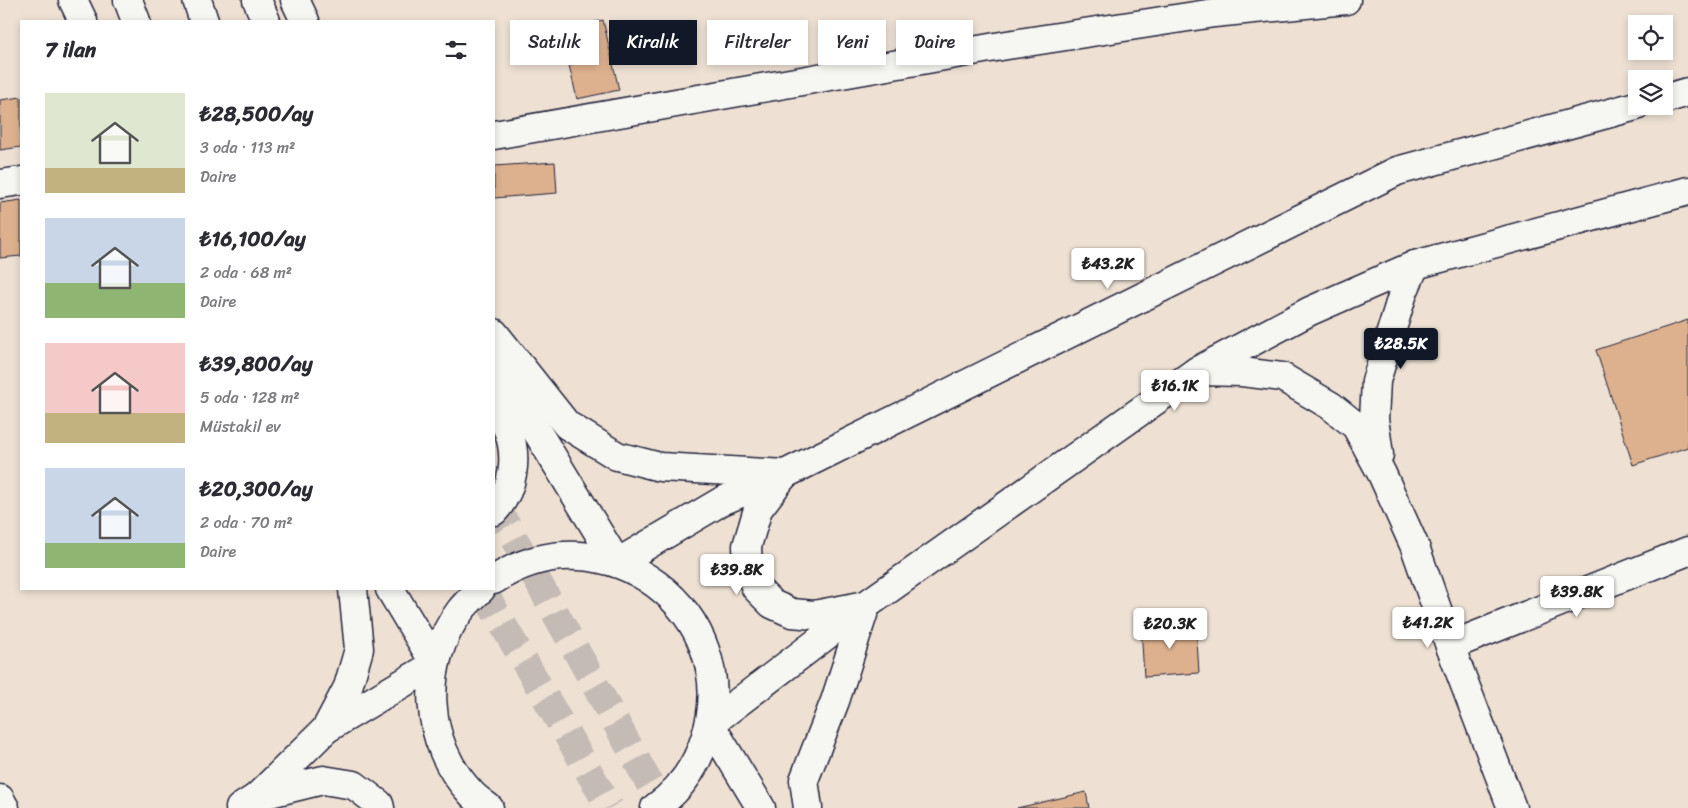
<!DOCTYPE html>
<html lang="tr">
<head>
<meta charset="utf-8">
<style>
  body { margin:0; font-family:Sriracha,sans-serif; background:#f2f2f3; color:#2b2b33; height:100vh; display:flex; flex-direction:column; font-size:19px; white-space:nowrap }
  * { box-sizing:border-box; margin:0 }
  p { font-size:16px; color:#7c7c81 }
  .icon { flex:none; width:28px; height:28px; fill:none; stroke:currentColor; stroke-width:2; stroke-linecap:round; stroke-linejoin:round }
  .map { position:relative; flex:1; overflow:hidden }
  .sheet { position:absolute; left:20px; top:20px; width:475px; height:570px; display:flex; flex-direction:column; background:#fff; border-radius:0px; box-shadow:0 2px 8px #0003 }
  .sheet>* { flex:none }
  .top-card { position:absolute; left:510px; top:20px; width:475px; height:45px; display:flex; gap:10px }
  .fabs { position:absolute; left:1628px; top:15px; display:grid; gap:10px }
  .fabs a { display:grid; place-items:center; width:45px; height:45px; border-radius:0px; background:#fff; box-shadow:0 2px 8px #0003; font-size:25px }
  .price { position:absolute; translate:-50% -42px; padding:0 11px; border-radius:5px; background:#fff; color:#222; font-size:16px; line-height:32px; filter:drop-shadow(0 1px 2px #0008) }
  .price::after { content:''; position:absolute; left:50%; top:30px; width:15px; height:11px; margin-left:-8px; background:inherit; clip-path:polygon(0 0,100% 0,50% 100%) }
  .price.current { background:#111827; color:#fff }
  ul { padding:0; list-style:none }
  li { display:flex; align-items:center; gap:15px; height:125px; padding:0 25px }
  li span { display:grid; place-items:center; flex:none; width:140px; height:100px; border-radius:0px; color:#555 }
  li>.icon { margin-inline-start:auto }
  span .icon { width:60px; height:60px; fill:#fffc; stroke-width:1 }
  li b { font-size:21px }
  h2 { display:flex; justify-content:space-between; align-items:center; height:60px; padding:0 25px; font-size:21px }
  .pill { padding:0 18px; border-radius:0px; background:#fff; box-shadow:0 2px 8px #0003; font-size:18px; line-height:45px }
  .pill.current { background:#111827; color:#fff }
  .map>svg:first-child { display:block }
  .building { fill:#ddb18e; stroke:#22223b }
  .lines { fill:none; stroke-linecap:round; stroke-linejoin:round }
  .highway-tunnel { stroke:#c5bbb5; stroke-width:28; stroke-dasharray:28 14; stroke-linecap:butt }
  .street-casing { stroke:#22223b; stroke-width:31 }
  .secondary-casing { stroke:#22223b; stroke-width:31 }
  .primary-casing { stroke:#22223b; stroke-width:31 }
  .highway-casing { stroke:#22223b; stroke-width:31 }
  .street { stroke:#f6f6f2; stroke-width:28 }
  .secondary { stroke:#f6f6f2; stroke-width:28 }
  .primary { stroke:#f6f6f2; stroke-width:28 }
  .highway { stroke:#f6f6f2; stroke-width:28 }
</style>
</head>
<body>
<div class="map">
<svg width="1688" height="808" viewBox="0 0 1688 808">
  <rect width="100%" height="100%" fill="#eee1d4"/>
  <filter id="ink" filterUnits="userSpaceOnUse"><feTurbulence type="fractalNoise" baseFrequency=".02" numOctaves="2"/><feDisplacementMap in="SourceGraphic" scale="10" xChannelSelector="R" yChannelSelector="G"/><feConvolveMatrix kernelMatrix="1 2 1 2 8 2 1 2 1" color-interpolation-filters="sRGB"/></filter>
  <g filter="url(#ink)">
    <g class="building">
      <polygon points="603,20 619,90 577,99 565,48 587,43 583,25"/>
      <polygon points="21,97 21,147 0,150 0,100"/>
      <polygon points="555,162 557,193 494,198 494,166"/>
      <polygon points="21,200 21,256 0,258 0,203"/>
      <polygon points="1688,320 1688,447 1633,465 1596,350"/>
      <polygon points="1196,623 1199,673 1144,677 1141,626"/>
      <polygon points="1086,792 1089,808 1017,808"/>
    </g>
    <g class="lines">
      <g class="highway-tunnel">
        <polyline points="494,502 663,808"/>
        <polyline points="482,589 610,808"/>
      </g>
      <g class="street-casing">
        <g id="street">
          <polyline points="73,0 83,21"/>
          <polyline points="494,135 1007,45 1214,13 1346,0"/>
          <polyline points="0,184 21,181"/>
          <polyline points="1197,371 1242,372 1282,377 1331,406 1356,426 1382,474 1415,547 1450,646 1512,808"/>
          <polyline points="1379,455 1374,419 1376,381 1403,293 1415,265"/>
          <polyline points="1450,646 1688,551"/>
          <polyline points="0,799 5,808"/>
        </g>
      </g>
      <g class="secondary-casing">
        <g id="secondary">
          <polyline points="1664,99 1688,92"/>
          <polyline points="784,475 758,509 747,546 748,568 756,588 772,604 792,613 814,615 861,606"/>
          <polyline points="617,563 722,501 785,474 1397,171 1636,106"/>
          <polyline points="710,724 866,605 1197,371 1310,311 1415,265 1688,191"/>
        </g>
      </g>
      <g class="primary-casing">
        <g id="primary">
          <path d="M494,580C604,506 747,613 705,739C696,767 679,791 655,808"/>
          <path d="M481,589C474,596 466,603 460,611C419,665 424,744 471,793C476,799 483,803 489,808"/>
          <polyline points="258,796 323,780 354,785 379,804 380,808"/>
          <polyline points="240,808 257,797 326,729 435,664"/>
        </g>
      </g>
      <g class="highway-casing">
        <g id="highway">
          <polyline points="128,0 136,21"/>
          <polyline points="197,0 204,21"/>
          <polyline points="257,0 266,21"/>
          <polyline points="295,0 305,21"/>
          <polyline points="494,333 567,425 617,456 660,467 785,474"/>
          <polyline points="494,361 617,563"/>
          <path d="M494,402C498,411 504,420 508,430C518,457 514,490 494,511"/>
          <polyline points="390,589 435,664"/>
          <polyline points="710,724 761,808"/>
          <polyline points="326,729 348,687 359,649 353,589"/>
          <polyline points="808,808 804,780 835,701 866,605"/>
        </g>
      </g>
      <use href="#street" class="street"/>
      <use href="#secondary" class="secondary"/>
      <use href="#primary" class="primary"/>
      <use href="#highway" class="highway"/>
    </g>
  </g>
</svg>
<div class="fabs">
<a><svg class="icon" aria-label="locate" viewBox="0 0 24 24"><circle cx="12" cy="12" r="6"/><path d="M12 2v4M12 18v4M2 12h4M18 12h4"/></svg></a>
<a><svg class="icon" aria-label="layers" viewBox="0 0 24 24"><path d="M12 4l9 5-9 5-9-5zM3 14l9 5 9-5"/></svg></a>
</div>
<b class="price" style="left:1108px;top:290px">₺43.2K</b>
<b class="price current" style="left:1401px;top:370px">₺28.5K</b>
<b class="price" style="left:1175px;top:412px">₺16.1K</b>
<b class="price" style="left:737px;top:596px">₺39.8K</b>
<b class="price" style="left:1577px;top:618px">₺39.8K</b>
<b class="price" style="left:1428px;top:649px">₺41.2K</b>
<b class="price" style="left:1170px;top:650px">₺20.3K</b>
<div class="top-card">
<a class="pill">Satılık</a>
<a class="pill current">Kiralık</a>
<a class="pill">Filtreler</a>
<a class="pill">Yeni</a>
<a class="pill">Daire</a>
</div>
<section class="sheet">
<h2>7 ilan<svg class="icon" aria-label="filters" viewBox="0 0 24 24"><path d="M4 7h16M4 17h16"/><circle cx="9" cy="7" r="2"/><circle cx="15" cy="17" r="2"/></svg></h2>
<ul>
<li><span style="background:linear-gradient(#dfe7d0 75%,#c2b280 0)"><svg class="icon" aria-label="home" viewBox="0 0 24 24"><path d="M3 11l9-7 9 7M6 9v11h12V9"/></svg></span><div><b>₺28,500/ay</b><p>3 oda · 113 m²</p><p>Daire</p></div></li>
<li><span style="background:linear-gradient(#c9d6e8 65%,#8fb573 0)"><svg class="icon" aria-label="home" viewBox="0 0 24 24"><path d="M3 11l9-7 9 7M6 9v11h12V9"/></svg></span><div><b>₺16,100/ay</b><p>2 oda · 68 m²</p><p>Daire</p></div></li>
<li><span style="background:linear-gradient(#f6c9c9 70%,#c2b280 0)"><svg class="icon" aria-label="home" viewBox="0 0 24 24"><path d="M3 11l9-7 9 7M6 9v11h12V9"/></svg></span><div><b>₺39,800/ay</b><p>5 oda · 128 m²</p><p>Müstakil ev</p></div></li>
<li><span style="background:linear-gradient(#c9d6e8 75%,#8fb573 0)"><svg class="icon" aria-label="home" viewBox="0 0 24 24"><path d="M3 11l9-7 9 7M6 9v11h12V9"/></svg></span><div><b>₺20,300/ay</b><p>2 oda · 70 m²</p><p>Daire</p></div></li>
</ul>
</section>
</div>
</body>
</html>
